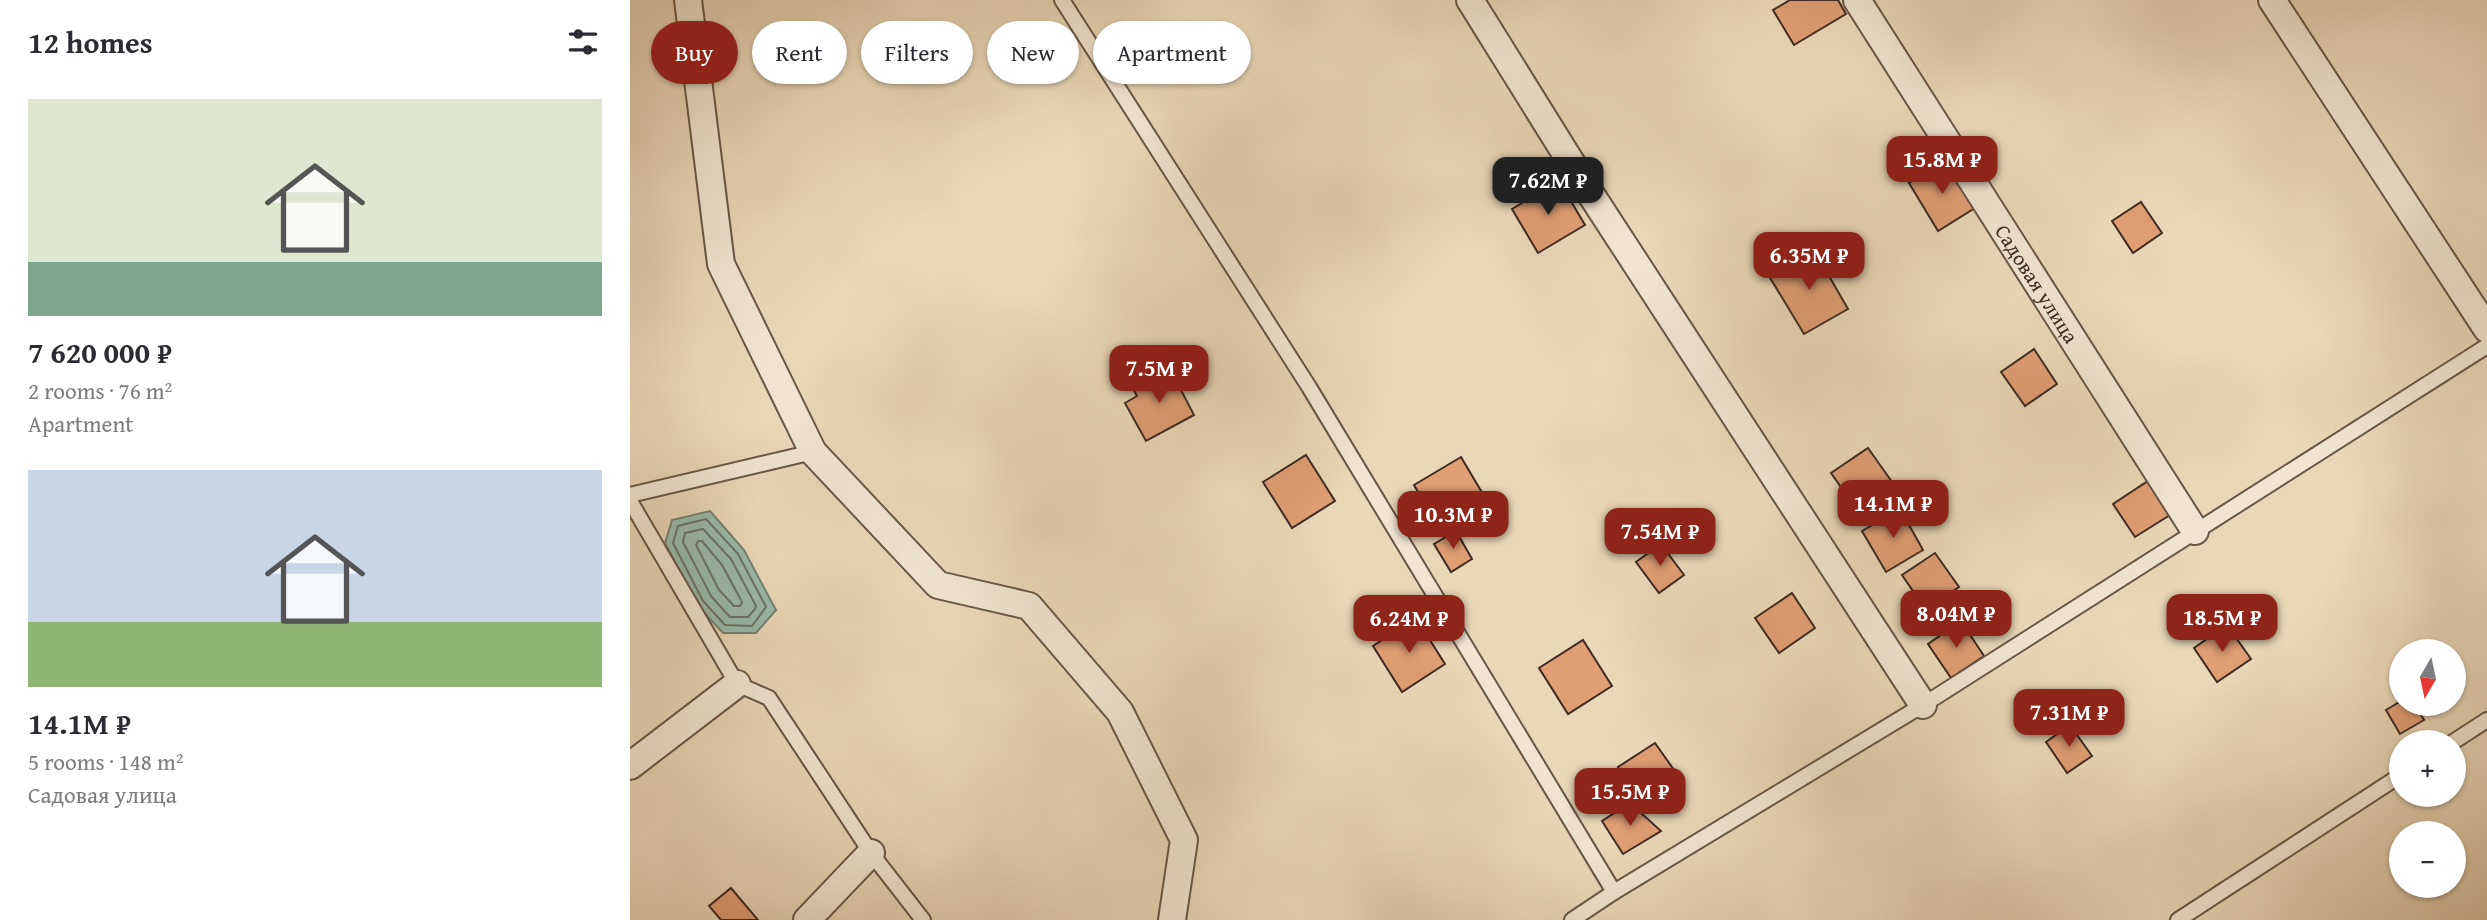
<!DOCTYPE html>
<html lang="en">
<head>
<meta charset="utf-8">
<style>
  body { margin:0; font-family:"Gentium Book Plus",serif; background:#f7f7f7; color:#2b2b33; height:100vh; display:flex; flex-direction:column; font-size:26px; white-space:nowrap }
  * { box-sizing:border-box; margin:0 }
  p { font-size:23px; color:#7c7c81 }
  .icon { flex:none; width:38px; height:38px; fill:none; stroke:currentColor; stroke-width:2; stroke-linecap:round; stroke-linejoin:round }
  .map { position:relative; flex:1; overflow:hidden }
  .panel { display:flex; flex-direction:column; background:#fff; width:630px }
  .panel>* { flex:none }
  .top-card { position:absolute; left:21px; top:21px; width:665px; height:63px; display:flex; gap:14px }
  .needle { width:46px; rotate:189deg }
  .buttons { position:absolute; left:1759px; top:639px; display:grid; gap:14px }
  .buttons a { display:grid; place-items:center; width:77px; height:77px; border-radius:50%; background:#fff; box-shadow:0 2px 5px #0004; font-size:35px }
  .price { position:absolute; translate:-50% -60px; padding:0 16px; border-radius:14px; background:#8f2418; color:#fff; font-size:23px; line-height:46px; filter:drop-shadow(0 2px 4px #0008) }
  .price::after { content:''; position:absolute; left:50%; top:42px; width:21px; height:16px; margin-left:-10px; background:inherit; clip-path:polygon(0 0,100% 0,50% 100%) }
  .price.current { background:#222; color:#fff }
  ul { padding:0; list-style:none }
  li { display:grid; align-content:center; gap:14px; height:371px; padding:0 28px }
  li span { display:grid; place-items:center; height:217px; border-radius:0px; color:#555 }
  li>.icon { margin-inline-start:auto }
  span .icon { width:126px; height:126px; fill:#fffc; stroke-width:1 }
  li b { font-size:30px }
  h2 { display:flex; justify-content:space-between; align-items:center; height:84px; padding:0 28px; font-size:30px }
  .tag { padding:0 24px; border-radius:32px; background:#fff; box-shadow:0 2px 5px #0004; font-size:24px; line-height:63px }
  .tag.current { background:#8f2418; color:#fff }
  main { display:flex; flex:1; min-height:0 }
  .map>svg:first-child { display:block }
  .water { fill:#99baa9; stroke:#758173; stroke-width:2 }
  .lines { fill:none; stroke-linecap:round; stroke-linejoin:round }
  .shore { stroke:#6c7266; stroke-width:2 }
  .building { fill:#df9e74; stroke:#3e2b23; stroke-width:2 }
  .lane-casing { stroke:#695648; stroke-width:18 }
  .street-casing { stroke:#695648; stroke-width:30 }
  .lane { stroke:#f1e5d1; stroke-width:14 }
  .street { stroke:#f1e5d1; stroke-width:26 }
  .labels { text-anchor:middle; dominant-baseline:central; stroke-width:5; stroke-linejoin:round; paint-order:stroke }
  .street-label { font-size:21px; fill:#3e2b23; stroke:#f1e5d1 }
</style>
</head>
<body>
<main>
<section class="panel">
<h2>12 homes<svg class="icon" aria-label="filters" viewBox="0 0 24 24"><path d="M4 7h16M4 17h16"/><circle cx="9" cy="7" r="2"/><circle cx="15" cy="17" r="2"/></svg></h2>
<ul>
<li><span style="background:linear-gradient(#dfe7d0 75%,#7fa58c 0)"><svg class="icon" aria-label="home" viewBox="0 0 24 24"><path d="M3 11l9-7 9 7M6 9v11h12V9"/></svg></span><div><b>7 620 000 ₽</b><p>2 rooms · 76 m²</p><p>Apartment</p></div></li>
<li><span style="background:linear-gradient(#c9d6e8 70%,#8fb573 0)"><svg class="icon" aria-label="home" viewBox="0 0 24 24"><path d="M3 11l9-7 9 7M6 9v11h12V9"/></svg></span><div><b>14.1M ₽</b><p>5 rooms · 148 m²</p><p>Садовая улица</p></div></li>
</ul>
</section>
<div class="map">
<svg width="1857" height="920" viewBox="0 0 1857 920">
  <rect width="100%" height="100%" fill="#ead7b8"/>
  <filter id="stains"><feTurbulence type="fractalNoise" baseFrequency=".00286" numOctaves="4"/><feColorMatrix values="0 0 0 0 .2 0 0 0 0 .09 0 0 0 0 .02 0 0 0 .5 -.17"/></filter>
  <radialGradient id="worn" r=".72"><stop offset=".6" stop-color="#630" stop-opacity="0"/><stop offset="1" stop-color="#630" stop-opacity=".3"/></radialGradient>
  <polygon class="water" points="80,511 114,550 146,610 126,633 93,633 68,606 35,543 42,520"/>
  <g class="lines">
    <g class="shore">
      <polygon points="76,519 108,554 136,607 122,626 95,625 73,601 43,543 48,526"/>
      <polygon points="73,529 101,559 126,606 125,609 118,617 100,617 81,596 53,542 55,533"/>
      <polygon points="68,541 72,541 92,565 112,602 110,606 104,606 89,590 66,545"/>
    </g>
  </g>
  <g class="building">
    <polygon points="1160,0 1208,0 1216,14 1164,45 1143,10"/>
    <polygon points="1315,161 1345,208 1308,231 1279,183"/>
    <polygon points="929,181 955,225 908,253 882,209"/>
    <polygon points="1511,202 1532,233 1503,253 1482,221"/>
    <polygon points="1184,250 1218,309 1174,334 1139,276"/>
    <polygon points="1404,349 1427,384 1395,406 1371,372"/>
    <polygon points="540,369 564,415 516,441 495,403 507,396 503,389"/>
    <polygon points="1238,448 1262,482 1225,507 1201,473"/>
    <polygon points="676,455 705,501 662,528 633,482"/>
    <polygon points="831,457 857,501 810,529 784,485"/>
    <polygon points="1518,481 1540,515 1505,537 1483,504"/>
    <polygon points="1270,509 1293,550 1256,572 1232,531"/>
    <polygon points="826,531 842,559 821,572 804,544"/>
    <polygon points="1031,544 1054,575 1029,593 1006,562"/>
    <polygon points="1305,553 1329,587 1296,610 1272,575"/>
    <polygon points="1162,593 1185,628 1149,653 1125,618"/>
    <polygon points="786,618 815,664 772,692 743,646"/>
    <polygon points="1331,621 1354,656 1321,678 1298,644"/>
    <polygon points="1597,625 1621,659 1587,682 1564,648"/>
    <polygon points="953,640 982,686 938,714 909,668"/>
    <polygon points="1771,701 1771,704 1785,704 1794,720 1770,734 1756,710"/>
    <polygon points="1440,725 1462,756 1437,773 1416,742"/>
    <polygon points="1025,743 1049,777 1012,802 988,767"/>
    <polygon points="1000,803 1031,831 993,854 972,821"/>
    <polygon points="101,888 128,920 91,920 79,906"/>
  </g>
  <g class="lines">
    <g class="lane-casing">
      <g id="lane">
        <polyline points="432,0 679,387 984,892"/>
        <polyline points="0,495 183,452"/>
        <polyline points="0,501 107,684 139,698 241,853 293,920"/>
        <polyline points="1823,742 1857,720"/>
        <polyline points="942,920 984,892 1293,705 1857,346"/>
        <polyline points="1548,920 1771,775"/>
      </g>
    </g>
    <g class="street-casing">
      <g id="street">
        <polyline points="58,0 91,264 183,452 308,585 399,606 490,712 554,840 542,920"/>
        <polyline points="840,0 962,196 1293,705"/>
        <path id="s1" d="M1227,0L1565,531"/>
        <polyline points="1642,0 1857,329"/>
        <polyline points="0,766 107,684"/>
        <polyline points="177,920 241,853"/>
      </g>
    </g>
    <use href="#lane" class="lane"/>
    <use href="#street" class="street"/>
  </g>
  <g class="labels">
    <g class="street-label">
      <text stroke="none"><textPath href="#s1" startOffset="336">Садовая улица</textPath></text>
    </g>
  </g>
  <rect width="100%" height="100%" filter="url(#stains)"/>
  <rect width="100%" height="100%" fill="url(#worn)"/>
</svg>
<div class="buttons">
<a><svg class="needle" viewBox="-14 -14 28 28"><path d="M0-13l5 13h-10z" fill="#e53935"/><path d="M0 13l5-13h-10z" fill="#7c7c81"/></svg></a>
<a>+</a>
<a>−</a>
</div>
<b class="price" style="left:1312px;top:196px">15.8M ₽</b>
<b class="price current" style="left:918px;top:217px">7.62M ₽</b>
<b class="price" style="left:1179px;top:292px">6.35M ₽</b>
<b class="price" style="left:529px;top:405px">7.5M ₽</b>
<b class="price" style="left:1263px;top:540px">14.1M ₽</b>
<b class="price" style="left:823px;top:551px">10.3M ₽</b>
<b class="price" style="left:1030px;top:568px">7.54M ₽</b>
<b class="price" style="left:1326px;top:650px">8.04M ₽</b>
<b class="price" style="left:1592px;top:654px">18.5M ₽</b>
<b class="price" style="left:779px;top:655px">6.24M ₽</b>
<b class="price" style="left:1439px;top:749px">7.31M ₽</b>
<b class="price" style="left:1000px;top:828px">15.5M ₽</b>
<div class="top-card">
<a class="tag current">Buy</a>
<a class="tag">Rent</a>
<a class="tag">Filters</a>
<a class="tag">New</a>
<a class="tag">Apartment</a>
</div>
</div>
</main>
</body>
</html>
